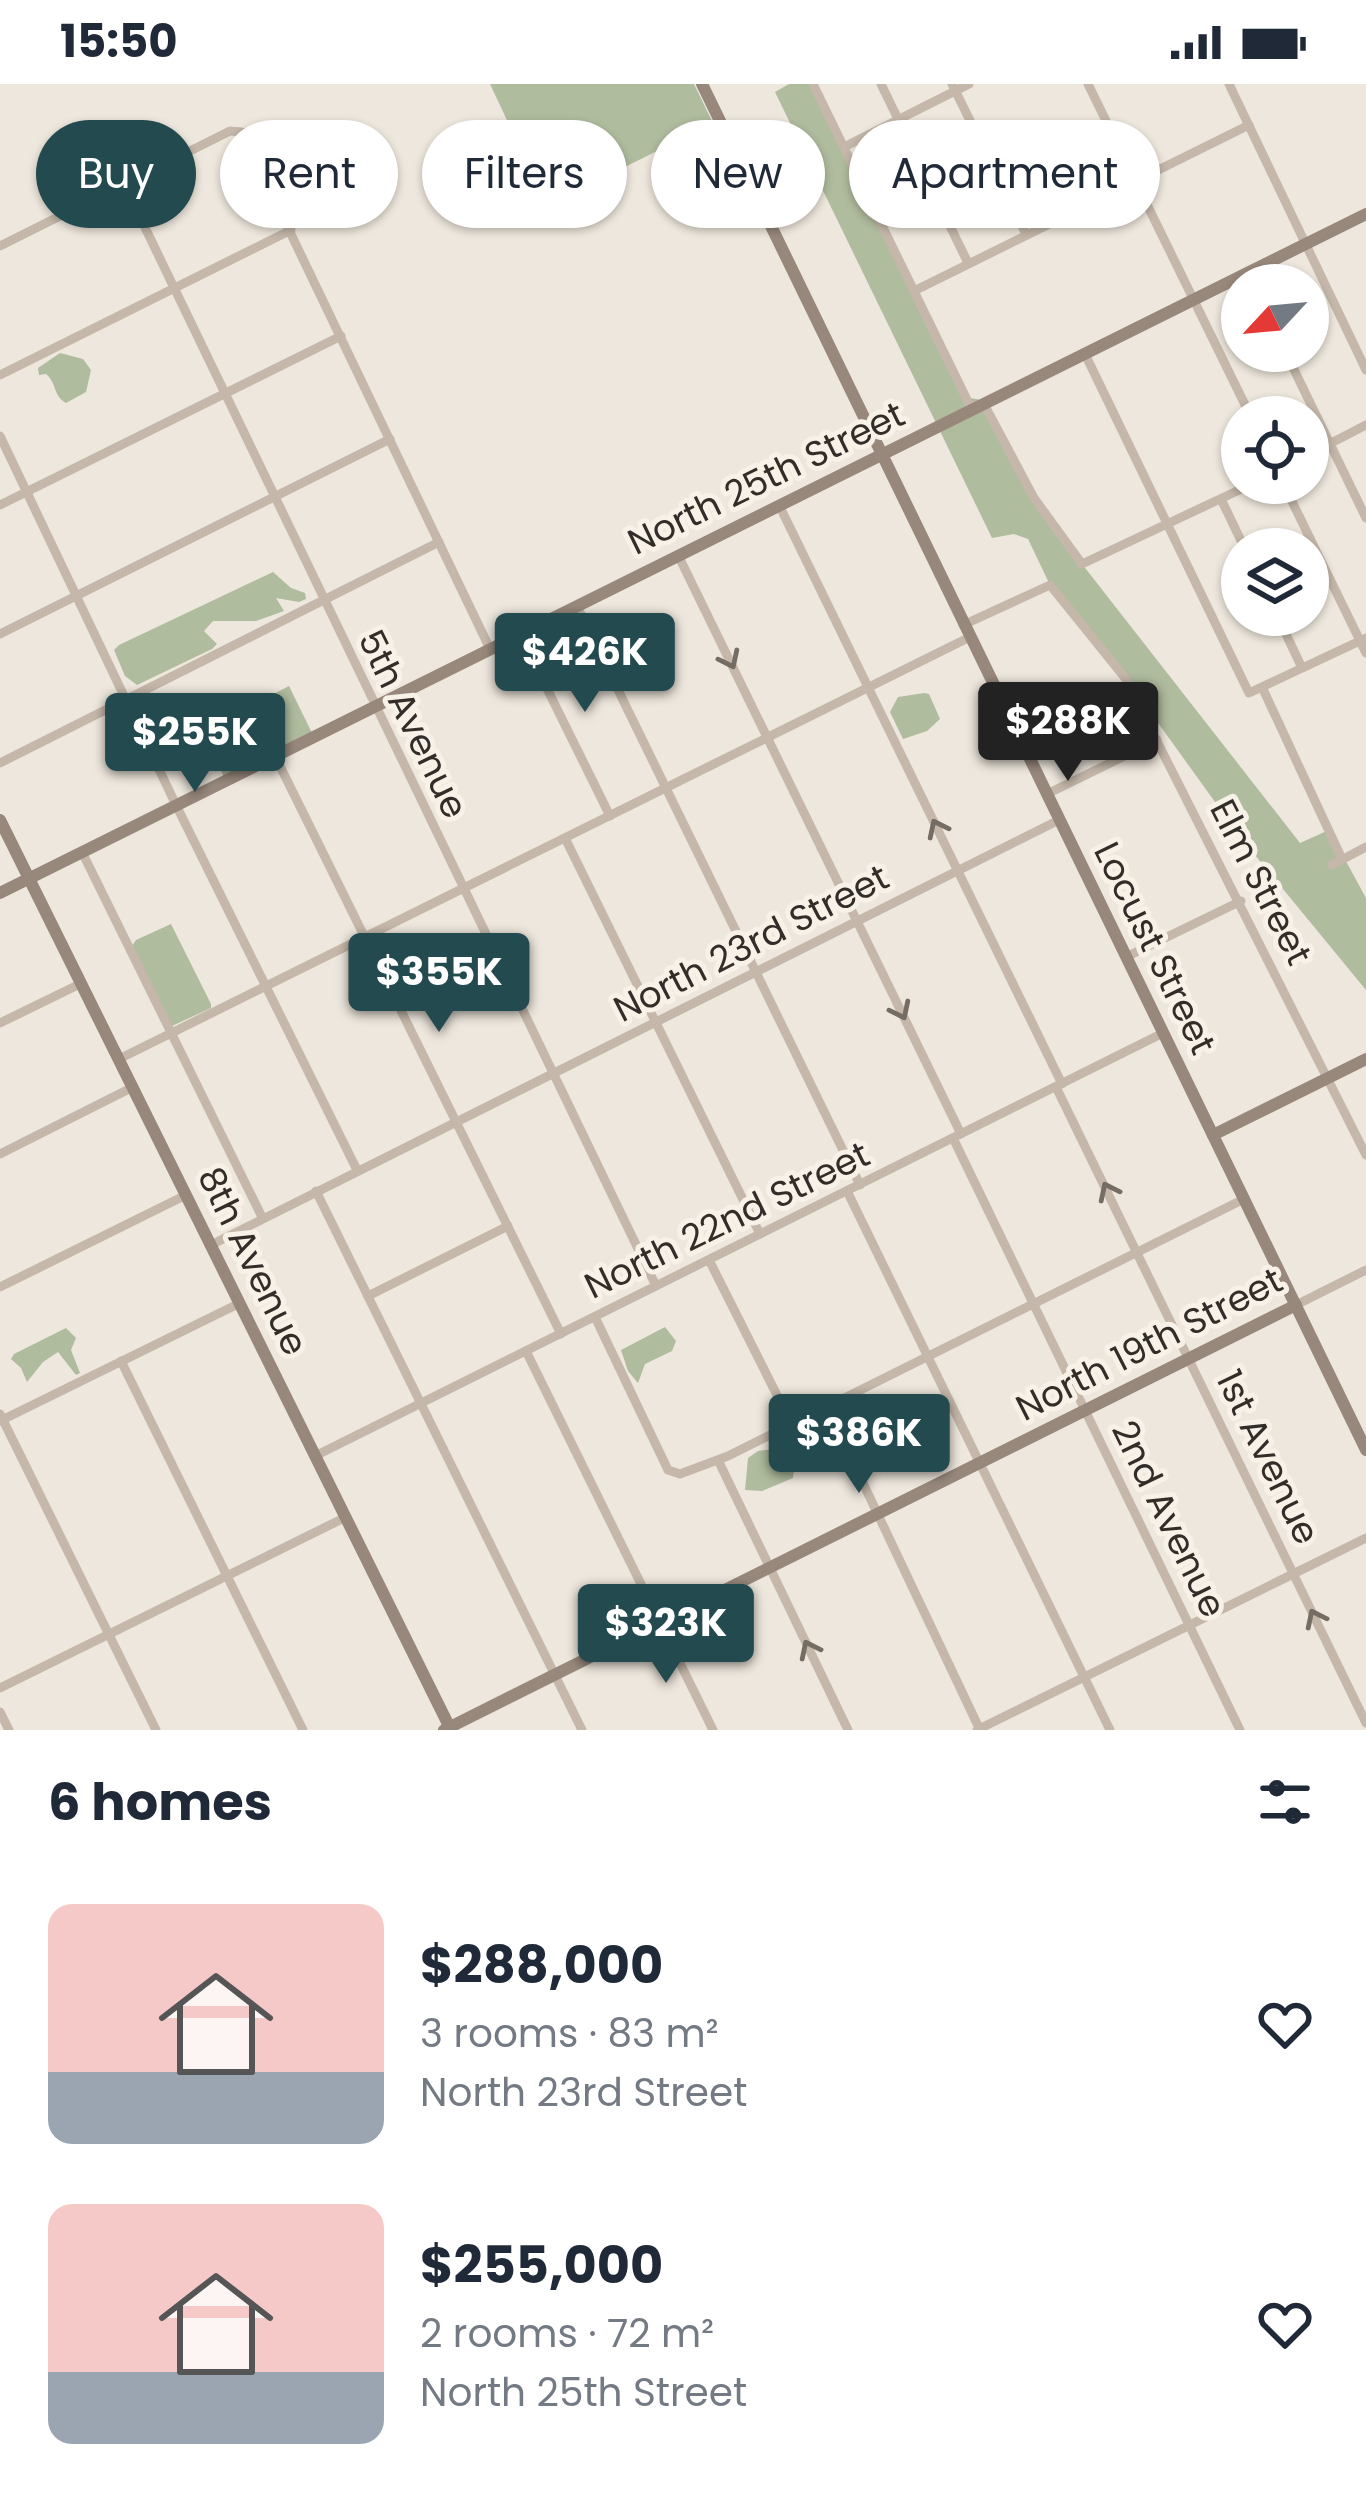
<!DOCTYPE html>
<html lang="en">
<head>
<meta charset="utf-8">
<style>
  body { margin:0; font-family:Poppins,sans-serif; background:#f2f2f3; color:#1f2937; height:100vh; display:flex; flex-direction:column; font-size:45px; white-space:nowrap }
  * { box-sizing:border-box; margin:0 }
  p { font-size:39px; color:#747a83 }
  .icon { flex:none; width:66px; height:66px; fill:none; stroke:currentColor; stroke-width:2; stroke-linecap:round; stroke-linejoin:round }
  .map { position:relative; height:1646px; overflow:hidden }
  .side { display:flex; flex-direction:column; background:#fff; flex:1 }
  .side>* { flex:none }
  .guide { position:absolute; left:36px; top:36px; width:1296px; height:108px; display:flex; gap:24px }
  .needle { width:78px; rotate:244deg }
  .tools { position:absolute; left:1221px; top:180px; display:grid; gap:24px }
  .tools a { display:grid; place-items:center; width:108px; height:108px; border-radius:50%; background:#fff; box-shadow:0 3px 9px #0004; font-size:60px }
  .price { position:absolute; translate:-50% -102px; padding:0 27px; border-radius:12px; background:#234a4f; color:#fff; font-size:39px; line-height:78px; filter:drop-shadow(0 3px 6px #0008) }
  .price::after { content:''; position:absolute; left:50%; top:72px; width:36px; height:27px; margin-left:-18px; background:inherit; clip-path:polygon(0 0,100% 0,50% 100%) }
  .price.on { background:#222; color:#fff }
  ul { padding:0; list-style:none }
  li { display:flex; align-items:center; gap:36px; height:300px; padding:0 48px }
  li span { display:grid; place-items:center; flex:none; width:336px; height:240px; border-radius:24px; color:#555 }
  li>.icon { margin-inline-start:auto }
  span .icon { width:144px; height:144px; fill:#fffc; stroke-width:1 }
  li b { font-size:51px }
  h2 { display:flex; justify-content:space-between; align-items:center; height:144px; padding:0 48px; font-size:51px }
  .tag { padding:0 42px; border-radius:54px; background:#fff; box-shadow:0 3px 9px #0004; font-size:42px; line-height:108px }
  .tag.on { background:#234a4f; color:#fff }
  .status { display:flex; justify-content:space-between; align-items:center; height:84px; padding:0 60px; background:#fff; direction:ltr }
  .status svg { height:33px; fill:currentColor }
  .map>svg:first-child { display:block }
  .green { fill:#b0bc9e }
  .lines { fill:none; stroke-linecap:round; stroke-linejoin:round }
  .street { stroke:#c5b8aa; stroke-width:9 }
  .secondary { stroke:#98887c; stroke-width:12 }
  .oneway { stroke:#756c63 }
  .labels { text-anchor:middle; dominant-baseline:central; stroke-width:10; stroke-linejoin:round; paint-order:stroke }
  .street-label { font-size:36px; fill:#332d29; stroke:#f7f1e8 }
</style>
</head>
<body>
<div class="status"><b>15:50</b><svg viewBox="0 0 49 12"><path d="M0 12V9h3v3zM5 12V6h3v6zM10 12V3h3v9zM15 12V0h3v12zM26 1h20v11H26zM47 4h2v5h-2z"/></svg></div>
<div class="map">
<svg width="1366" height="1646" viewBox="0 0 1366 1646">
  <rect width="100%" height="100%" fill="#eee7dd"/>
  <g class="green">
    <polygon points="490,0 694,0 713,39 551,120 545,117"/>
    <polygon points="789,0 813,0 970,314 987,317 1003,360 1082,480 1300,759 1329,746 1366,814 1366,906 1241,754 1117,582 1050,501 1028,455 1014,450 992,454 775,8"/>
    <path d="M60,269L83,275L91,286L86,308L66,319C53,312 57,299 46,290L39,291L38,284Z"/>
    <polygon points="273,488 291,504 305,509 306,515 299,518 276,514 284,527 256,537 213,537 204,547 217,560 212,565 137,601 125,592 114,566 119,561"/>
    <polygon points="289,602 312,649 224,693 202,647"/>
    <polygon points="924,609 929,610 940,635 927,647 903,655 890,628 898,613"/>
    <polygon points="171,840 211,920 211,924 172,942 132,862 136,856"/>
    <polygon points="665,1243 676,1257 672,1267 645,1280 638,1299 628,1287 621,1266"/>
    <polygon points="66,1244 76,1254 71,1266 80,1289 76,1291 58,1268 43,1278 27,1298 21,1284 11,1275 14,1270"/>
    <polygon points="773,1365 786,1373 794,1385 793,1394 762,1407 745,1406 748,1374 758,1367"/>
  </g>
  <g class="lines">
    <g class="street">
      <polyline points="813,0 972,326"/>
      <polyline points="881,0 968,179"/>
      <polyline points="952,0 1026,150"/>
      <polyline points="1088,0 1251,333"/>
      <polyline points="1229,0 1366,286"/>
      <polyline points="844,63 969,0"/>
      <polyline points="124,100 656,1202"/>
      <polyline points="0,162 230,47 242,48 490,565"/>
      <polyline points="914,207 1249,41"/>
      <polyline points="1285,267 1366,434"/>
      <polyline points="1085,270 1249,609 1366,554"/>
      <polyline points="0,291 291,146"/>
      <polyline points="984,320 1034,414 1082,480 1254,399"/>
      <polyline points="0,352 176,721 357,1086"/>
      <polyline points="1308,371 1366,341"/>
      <polyline points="1283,399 1366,569"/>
      <polyline points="1221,415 1245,465"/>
      <polyline points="0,421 341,252"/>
      <polyline points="779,421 1062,1000"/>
      <polyline points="678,471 961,1050"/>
      <polyline points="577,522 860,1101"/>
      <polyline points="1277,531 1302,584"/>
      <polyline points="963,541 1050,501 1125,594 1366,1071"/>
      <polyline points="0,550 390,355"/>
      <polyline points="520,550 610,732"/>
      <polyline points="1262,603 1342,775"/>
      <polyline points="275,672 561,1250"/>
      <polyline points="0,679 439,458"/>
      <polyline points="1047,710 1157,656"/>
      <polyline points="565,754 760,1150"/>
      <polyline points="82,768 262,1133"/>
      <polyline points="1332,781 1366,763"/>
      <polyline points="1126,873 1241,817"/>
      <polyline points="0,939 82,899"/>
      <polyline points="119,975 970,553"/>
      <polyline points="1056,1003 1366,1639"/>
      <polyline points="953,1054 1240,1646"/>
      <polyline points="0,1070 133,1003"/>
      <polyline points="316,1107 582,1646"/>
      <polyline points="847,1107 1110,1646"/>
      <polyline points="211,1161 1059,736"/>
      <polyline points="709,1176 792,1341"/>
      <polyline points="0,1203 186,1111"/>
      <polyline points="368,1212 508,1142"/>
      <polyline points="1296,1221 1366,1186"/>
      <polyline points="595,1233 668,1386 680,1390 728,1372 1244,1115"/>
      <polyline points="526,1267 713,1646"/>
      <polyline points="121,1277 303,1646"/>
      <polyline points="827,1323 980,1646"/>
      <polyline points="0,1330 156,1646"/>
      <polyline points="0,1337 240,1219"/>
      <polyline points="315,1372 1163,949"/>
      <polyline points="718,1376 848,1646"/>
      <polyline points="0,1604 346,1433"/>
      <polyline points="0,1628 9,1646"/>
      <polyline points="977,1646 1366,1454"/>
    </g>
    <g class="secondary">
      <polyline points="702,0 1366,1366"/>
      <polyline points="0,736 451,1646"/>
      <polyline points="0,809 1366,130"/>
      <polyline points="1213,1051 1366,975"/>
      <polyline points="444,1646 1296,1221"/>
    </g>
  </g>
  <defs><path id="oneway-chevron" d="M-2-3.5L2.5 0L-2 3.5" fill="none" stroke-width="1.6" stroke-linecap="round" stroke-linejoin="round" transform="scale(3)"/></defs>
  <g class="oneway">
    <use href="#oneway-chevron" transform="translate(730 576) rotate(64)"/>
    <use href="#oneway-chevron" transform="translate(937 744) rotate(-116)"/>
    <use href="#oneway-chevron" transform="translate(901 927) rotate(64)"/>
    <use href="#oneway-chevron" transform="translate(1108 1107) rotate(-116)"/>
    <use href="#oneway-chevron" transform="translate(1315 1534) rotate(-116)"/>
    <use href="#oneway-chevron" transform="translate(809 1565) rotate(-116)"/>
  </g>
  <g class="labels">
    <g class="street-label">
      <text transform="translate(766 394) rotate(-26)">North 25th Street</text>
      <text transform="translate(413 640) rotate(64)">5th Avenue</text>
      <text transform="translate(1261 798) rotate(63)">Elm Street</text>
      <text transform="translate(751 859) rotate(-27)">North 23rd Street</text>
      <text transform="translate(1155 864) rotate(64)">Locust Street</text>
      <text transform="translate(727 1136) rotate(-26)">North 22nd Street</text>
      <text transform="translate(253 1177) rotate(64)">8th Avenue</text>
      <text transform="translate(1149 1260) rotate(-27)">North 19th Street</text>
      <text transform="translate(1268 1373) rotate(64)">1st Avenue</text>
      <text transform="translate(1169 1435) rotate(64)">2nd Avenue</text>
    </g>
  </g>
</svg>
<div class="tools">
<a><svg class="needle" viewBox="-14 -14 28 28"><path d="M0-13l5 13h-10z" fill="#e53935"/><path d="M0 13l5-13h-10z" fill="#747a83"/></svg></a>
<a><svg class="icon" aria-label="locate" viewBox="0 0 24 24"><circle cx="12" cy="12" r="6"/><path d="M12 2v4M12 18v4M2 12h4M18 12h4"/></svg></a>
<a><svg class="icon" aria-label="layers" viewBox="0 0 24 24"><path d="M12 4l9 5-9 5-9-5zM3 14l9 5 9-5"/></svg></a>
</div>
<b class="price" style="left:585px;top:631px">$426K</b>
<b class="price on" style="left:1068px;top:700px">$288K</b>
<b class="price" style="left:195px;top:711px">$255K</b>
<b class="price" style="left:439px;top:951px">$355K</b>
<b class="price" style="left:859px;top:1412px">$386K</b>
<b class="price" style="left:666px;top:1602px">$323K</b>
<div class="guide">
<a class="tag on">Buy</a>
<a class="tag">Rent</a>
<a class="tag">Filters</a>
<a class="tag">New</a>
<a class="tag">Apartment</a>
</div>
</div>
<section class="side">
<h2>6 homes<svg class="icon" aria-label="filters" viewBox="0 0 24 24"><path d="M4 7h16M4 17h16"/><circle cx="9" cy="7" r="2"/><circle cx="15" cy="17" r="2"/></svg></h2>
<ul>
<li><span style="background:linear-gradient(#f6c9c9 70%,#9aa5b1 0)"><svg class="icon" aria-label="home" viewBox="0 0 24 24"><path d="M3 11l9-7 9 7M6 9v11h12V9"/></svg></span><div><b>$288,000</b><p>3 rooms · 83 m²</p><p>North 23rd Street</p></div><svg class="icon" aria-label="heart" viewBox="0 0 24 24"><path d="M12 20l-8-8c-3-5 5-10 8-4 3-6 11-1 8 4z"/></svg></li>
<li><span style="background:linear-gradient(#f6c9c9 70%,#9aa5b1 0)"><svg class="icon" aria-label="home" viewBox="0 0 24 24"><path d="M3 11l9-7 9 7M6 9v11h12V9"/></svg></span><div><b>$255,000</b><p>2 rooms · 72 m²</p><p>North 25th Street</p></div><svg class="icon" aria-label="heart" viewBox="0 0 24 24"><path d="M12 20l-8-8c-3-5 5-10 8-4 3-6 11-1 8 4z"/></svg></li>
</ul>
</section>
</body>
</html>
